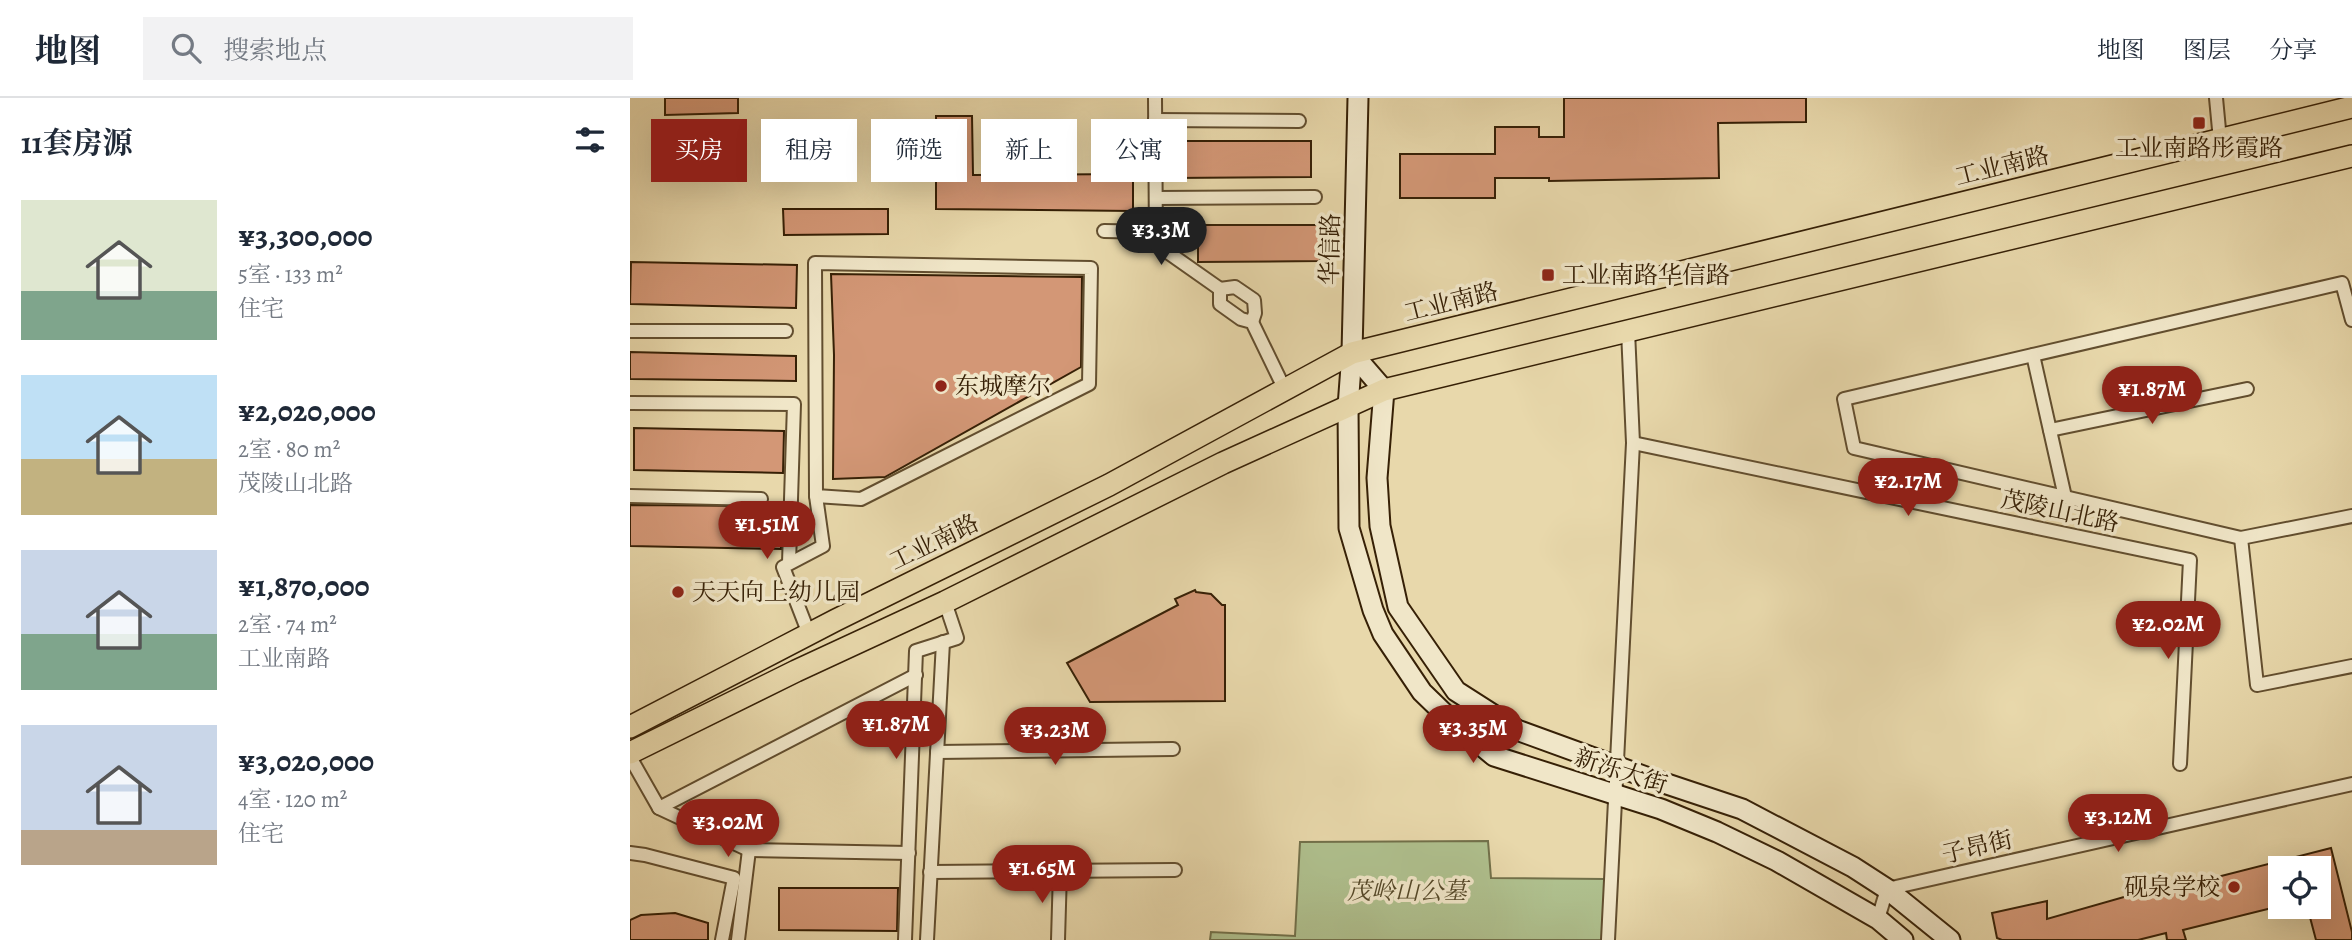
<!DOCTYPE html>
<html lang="zh">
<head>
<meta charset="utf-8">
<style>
  body { margin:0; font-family:Alegreya,"Noto Serif SC",serif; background:#f2f2f3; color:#1f2937; height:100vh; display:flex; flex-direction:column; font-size:26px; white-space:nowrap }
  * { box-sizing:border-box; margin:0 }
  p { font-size:23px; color:#747a83 }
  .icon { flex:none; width:38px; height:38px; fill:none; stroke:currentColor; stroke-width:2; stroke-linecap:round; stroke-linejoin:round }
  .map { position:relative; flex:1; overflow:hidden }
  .sheet { display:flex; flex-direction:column; background:#fff; width:630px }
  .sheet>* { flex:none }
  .hud { position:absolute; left:21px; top:21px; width:665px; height:63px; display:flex; gap:14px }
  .buttons { position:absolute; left:1638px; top:758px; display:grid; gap:14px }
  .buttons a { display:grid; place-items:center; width:63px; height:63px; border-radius:0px; background:#fff; box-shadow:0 7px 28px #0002; font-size:35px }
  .price { position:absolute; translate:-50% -60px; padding:0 16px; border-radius:24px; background:#8f2418; color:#fff; font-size:23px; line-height:46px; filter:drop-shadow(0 2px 4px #0008) }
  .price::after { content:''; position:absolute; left:50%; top:42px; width:21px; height:16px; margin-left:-10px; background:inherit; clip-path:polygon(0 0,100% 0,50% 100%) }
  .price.on { background:#222; color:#fff }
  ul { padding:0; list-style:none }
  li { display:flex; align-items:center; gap:21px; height:175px; padding:0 21px }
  li span { display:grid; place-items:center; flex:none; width:196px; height:140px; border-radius:0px; color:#555 }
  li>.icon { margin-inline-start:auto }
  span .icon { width:84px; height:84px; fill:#fffc; stroke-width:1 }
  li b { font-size:30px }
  h2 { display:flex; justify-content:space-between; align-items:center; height:84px; padding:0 21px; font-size:30px }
  .chip { padding:0 24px; border-radius:0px; background:#fff; box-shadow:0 7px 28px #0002; font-size:24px; line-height:63px }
  .chip.on { background:#8f2418; color:#fff }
  header { display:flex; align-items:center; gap:42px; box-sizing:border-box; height:98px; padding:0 35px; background:#fff; border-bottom:2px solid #e0e1e3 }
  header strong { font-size:33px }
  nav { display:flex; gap:38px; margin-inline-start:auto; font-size:24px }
  .search { width:490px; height:63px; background:#f2f2f3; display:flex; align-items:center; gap:18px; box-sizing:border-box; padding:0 24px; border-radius:0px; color:#747a83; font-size:26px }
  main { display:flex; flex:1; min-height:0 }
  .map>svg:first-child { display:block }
  .green { fill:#afc08e; stroke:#72704a; stroke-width:2 }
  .building { fill:#d39776; stroke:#362006; stroke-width:2 }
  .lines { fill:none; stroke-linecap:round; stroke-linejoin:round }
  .minor-casing { stroke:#624e2f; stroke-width:16 }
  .secondary-casing { stroke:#362006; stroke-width:23 }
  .primary-casing { stroke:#362006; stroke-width:24 }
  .minor { stroke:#f0e6c8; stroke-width:12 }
  .secondary { stroke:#f0e6c8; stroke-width:19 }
  .primary { stroke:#e8d8ab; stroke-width:21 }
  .poi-dot { fill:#8f2418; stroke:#f0e6c8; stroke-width:2.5 }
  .labels { text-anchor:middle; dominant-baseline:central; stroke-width:7; stroke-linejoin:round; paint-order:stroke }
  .poi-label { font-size:24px; fill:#362006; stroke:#f0e6c8; text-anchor:start }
  .street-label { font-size:24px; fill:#362006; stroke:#f0e6c8 }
  .park-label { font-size:24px; font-style:italic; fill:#544828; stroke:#f0e6c8 }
</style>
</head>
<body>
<header>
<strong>地图</strong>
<div class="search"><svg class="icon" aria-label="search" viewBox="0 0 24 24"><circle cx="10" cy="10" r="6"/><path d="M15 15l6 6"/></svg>搜索地点</div>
<nav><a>地图</a><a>图层</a><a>分享</a></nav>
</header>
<main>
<section class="sheet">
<h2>11套房源<svg class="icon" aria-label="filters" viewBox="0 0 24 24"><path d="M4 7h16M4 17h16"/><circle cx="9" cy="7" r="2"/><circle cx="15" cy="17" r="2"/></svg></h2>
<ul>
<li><span style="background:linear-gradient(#dfe7d0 65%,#7fa58c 0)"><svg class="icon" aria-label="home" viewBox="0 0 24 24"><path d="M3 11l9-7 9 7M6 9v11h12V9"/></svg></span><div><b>¥3,300,000</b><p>5室 · 133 m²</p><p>住宅</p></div></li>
<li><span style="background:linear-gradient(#bfe0f5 60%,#c2b280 0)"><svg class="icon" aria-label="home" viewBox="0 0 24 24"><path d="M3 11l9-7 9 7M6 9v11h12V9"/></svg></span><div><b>¥2,020,000</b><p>2室 · 80 m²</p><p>茂陵山北路</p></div></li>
<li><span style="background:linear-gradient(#c9d6e8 60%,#7fa58c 0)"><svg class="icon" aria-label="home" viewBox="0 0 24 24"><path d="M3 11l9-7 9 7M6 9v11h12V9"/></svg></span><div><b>¥1,870,000</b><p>2室 · 74 m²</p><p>工业南路</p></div></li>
<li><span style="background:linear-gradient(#c9d6e8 75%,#b9a48a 0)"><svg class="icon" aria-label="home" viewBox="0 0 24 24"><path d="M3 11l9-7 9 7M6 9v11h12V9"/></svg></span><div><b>¥3,020,000</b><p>4室 · 120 m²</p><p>住宅</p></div></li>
</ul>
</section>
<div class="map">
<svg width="1722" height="842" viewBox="0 0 1722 842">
  <rect width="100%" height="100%" fill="#e8d8ab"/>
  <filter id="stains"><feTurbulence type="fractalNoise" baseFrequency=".00286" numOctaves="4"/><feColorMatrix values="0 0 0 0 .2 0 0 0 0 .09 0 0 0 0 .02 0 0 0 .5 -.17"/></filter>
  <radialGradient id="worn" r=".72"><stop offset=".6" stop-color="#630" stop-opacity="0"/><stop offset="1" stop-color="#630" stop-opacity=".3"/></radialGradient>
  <polygon class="green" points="858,743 861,780 974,781 974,842 580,842 581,834 665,838 670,744"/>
  <g class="building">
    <polygon points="35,0 108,0 108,15 35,17"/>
    <polygon points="934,0 1176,0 1176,24 1088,25 1089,80 919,83 919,80 865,80 865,100 770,100 770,56 865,56 865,29 909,29 909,39 934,39"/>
    <polygon points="306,18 342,18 343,77 503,76 503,113 306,111"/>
    <polygon points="542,43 681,43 681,79 542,80"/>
    <polygon points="153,111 258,111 258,136 154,137"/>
    <polygon points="568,127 692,127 690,163 568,164"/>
    <polygon points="1,164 167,167 166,210 0,206"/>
    <polygon points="201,176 452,179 451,269 255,379 203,381 204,257"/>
    <polygon points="0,254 166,258 166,283 0,281"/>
    <polygon points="4,330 154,333 153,375 4,372"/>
    <polygon points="0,407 152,408 151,451 0,448"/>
    <polygon points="565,492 566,494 581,496 592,507 595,507 595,603 460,604 437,565 548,507 545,501"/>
    <polygon points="1701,750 1722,834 1722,842 1686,842 1677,808 1689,808 1689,770 1650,770 1650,808 1553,832 1556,842 1537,842 1536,835 1508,842 1372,842 1367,840 1362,815 1417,803 1417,821 1543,785 1544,790"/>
    <polygon points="149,790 268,790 267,833 149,832"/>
    <polygon points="45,815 78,825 78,842 0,842 0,822 11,817"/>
  </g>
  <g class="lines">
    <g class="minor-casing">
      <g id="minor">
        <polyline points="525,0 526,146 590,191 590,206 611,221 622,224 655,292"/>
        <polyline points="1586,0 1590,42"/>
        <polyline points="525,22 669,23"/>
        <polyline points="526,100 685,99"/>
        <polyline points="474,133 526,134"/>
        <polygon points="185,165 461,170 459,286 231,401 186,398"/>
        <polyline points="590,191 605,189 624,202 625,215 622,224"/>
        <polyline points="0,233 156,233"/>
        <polyline points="1403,257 1435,399"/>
        <polyline points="0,305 164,306 159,465"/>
        <polyline points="1420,332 1617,291"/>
        <polyline points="1003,345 1560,462 1550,666"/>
        <polyline points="0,398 131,401"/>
        <polyline points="1722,418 1611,440 1627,587 1722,568"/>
        <polyline points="1611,440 1224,350 1214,301 1712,185 1722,222"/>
        <polyline points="179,536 153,469 193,448 186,398"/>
        <polyline points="307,654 543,651"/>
        <polyline points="0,659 29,710 119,752 279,755"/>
        <polyline points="29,710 286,577"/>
        <polyline points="0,755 15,757 104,780 92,842"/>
        <polyline points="300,774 545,772"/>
        <polyline points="1248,821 1257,791 1722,686"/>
        <polyline points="108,842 119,752"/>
        <polyline points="275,842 286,553 327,540 315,504"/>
        <polyline points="297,842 313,544"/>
        <polyline points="428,842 430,773"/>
        <polyline points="978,842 1003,345 998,233"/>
      </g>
    </g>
    <g class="secondary-casing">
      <g id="secondary">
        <polyline points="728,0 722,255 718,309 719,430 743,512 753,536 792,594 822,623 864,658 1031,711 1087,734 1147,763 1248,821 1273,842"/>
        <polyline points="722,255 754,292 747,380 750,428 768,509 826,593 887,632 1016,679 1112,711 1223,769 1257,791 1320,842"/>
      </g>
    </g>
    <g class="primary-casing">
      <g id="primary">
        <polyline points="0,629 206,522 479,387 722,255 1722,9"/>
        <polyline points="0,655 166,573 315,504 593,365 754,292 1722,58"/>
      </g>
    </g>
    <use href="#minor" class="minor"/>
    <use href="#secondary" class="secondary"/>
    <use href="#primary" class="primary"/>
  </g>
  <g class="poi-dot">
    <rect x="1562" y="18" width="14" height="14" rx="3.5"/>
    <rect x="911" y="170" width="14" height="14" rx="3.5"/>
    <circle cx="311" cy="288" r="7"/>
    <circle cx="48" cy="494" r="7"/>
    <circle cx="1604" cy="789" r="7"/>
  </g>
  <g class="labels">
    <g class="poi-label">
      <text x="1569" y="50" text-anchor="middle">工业南路彤霞路</text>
      <text x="932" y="177">工业南路华信路</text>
      <text x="325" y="288">东城摩尔</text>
      <text x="62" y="494">天天向上幼儿园</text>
      <text x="1590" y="789" text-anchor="end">砚泉学校</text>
    </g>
    <g class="street-label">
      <text transform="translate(1372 68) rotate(-14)">工业南路</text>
      <text transform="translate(700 151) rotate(-89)">华信路</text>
      <text transform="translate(821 204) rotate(-14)">工业南路</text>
      <text transform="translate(1430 413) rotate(12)">茂陵山北路</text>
      <text transform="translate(304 444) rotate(-26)">工业南路</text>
      <text transform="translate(991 673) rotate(18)">新泺大街</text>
      <text transform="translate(1347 749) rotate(-13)">子昂街</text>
    </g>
    <g class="park-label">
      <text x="777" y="793">茂岭山公墓</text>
    </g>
  </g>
  <rect width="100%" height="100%" filter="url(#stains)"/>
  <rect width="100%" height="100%" fill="url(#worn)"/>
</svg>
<div class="buttons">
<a><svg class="icon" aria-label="locate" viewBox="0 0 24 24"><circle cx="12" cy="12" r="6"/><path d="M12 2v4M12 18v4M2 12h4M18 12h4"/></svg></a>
</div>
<b class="price on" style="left:531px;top:169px">¥3.3M</b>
<b class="price" style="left:1522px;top:328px">¥1.87M</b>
<b class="price" style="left:1278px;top:420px">¥2.17M</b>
<b class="price" style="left:137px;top:463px">¥1.51M</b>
<b class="price" style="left:1538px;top:563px">¥2.02M</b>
<b class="price" style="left:266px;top:663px">¥1.87M</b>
<b class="price" style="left:843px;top:667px">¥3.35M</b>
<b class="price" style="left:425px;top:669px">¥3.23M</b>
<b class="price" style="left:1488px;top:756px">¥3.12M</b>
<b class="price" style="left:98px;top:761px">¥3.02M</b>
<b class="price" style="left:412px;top:807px">¥1.65M</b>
<div class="hud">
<a class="chip on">买房</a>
<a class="chip">租房</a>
<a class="chip">筛选</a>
<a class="chip">新上</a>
<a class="chip">公寓</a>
</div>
</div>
</main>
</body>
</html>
